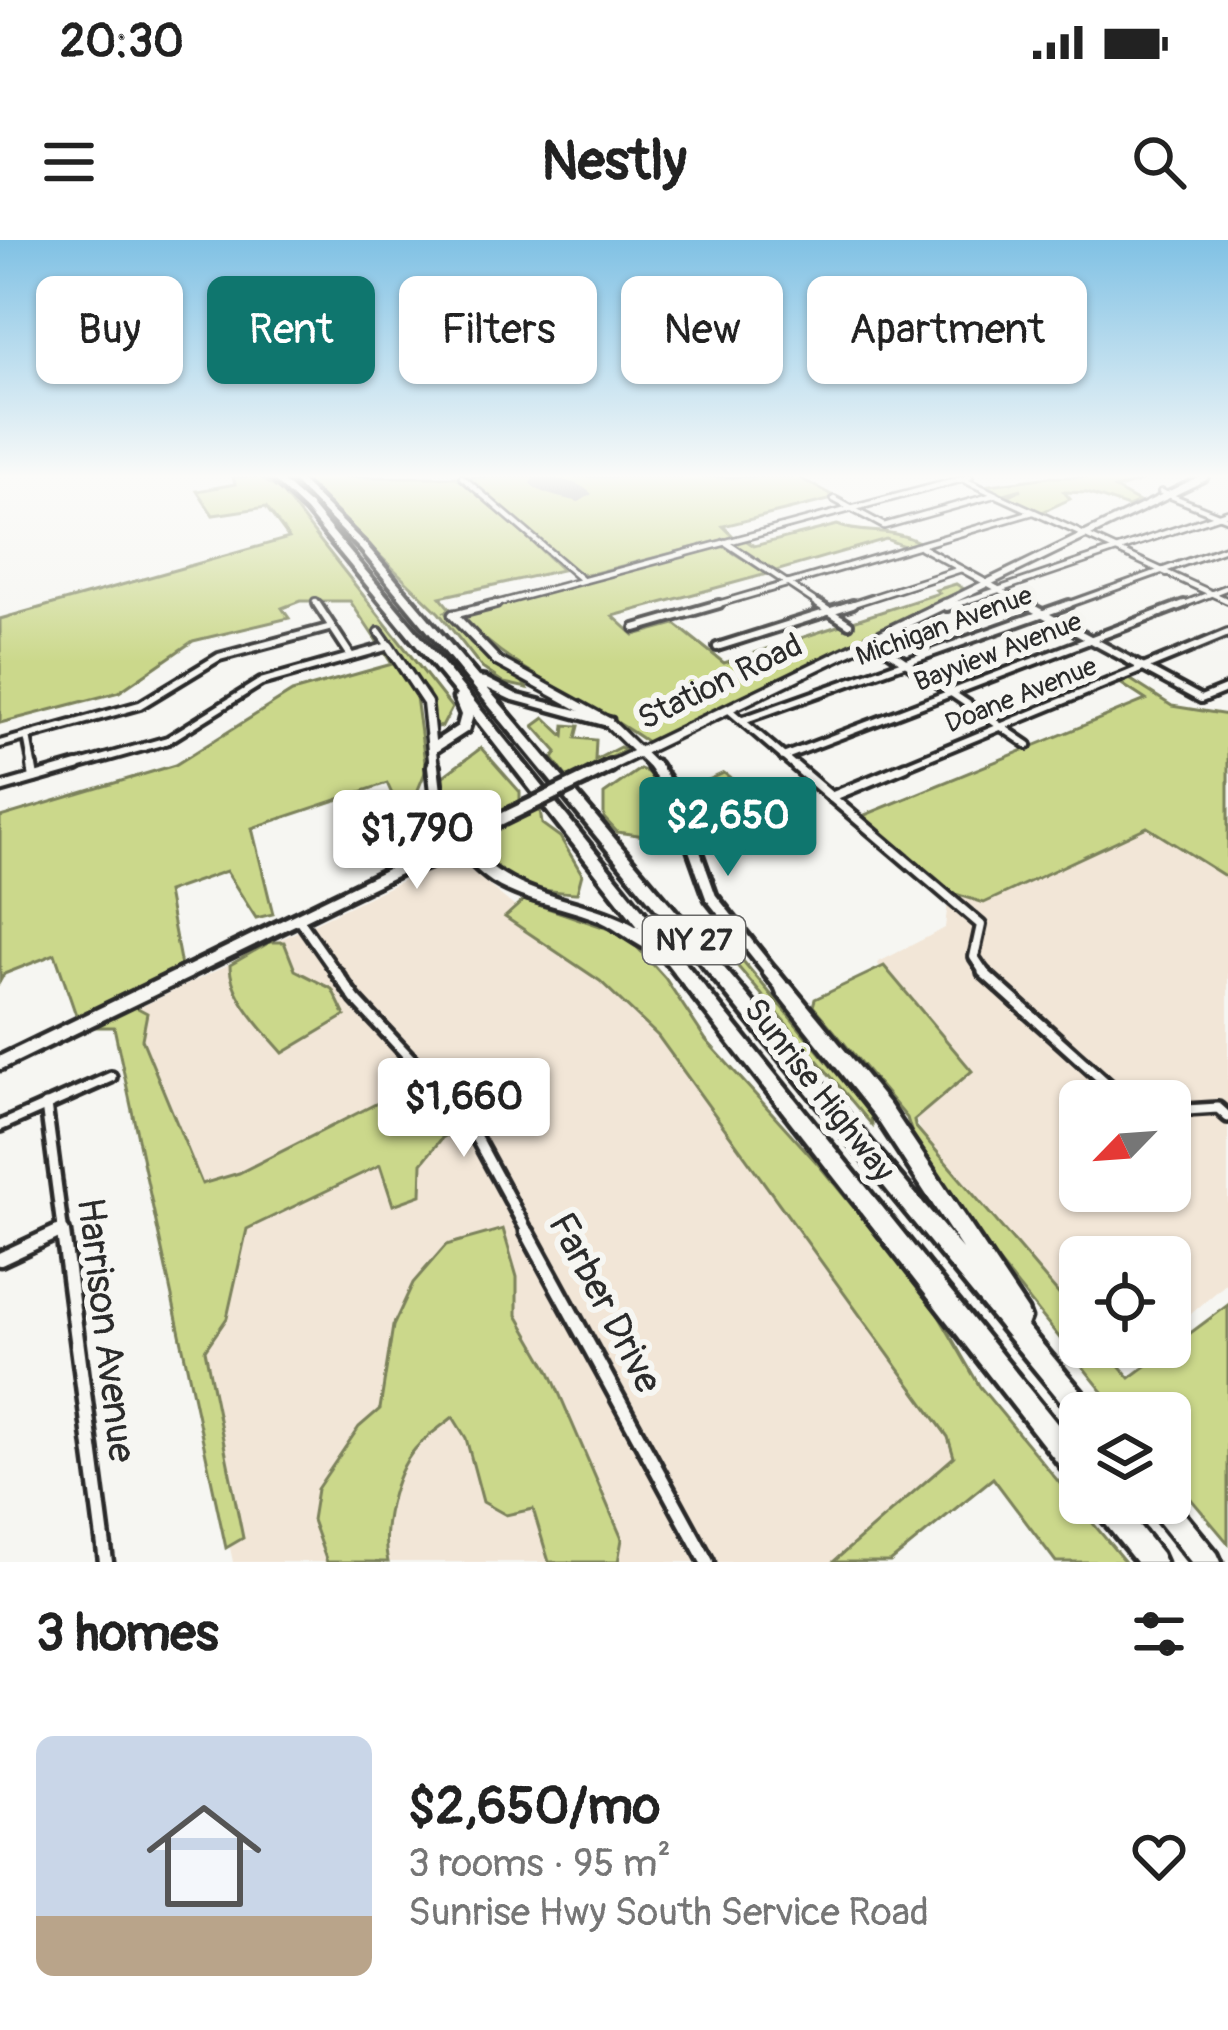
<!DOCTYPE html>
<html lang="en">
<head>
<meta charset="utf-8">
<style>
  body { margin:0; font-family:Pangolin,sans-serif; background:#f2f2f2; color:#222; height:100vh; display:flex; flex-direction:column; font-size:45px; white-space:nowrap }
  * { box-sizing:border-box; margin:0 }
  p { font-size:39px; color:#767676 }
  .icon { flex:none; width:66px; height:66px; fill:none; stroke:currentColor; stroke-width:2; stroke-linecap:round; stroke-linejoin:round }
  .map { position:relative; height:1322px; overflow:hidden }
  .sheet { display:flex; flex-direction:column; background:#fff; flex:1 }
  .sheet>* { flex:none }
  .banner { position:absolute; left:36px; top:36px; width:1158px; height:108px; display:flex; gap:24px }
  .needle { width:78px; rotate:245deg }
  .controls { position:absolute; left:1059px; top:840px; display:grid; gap:24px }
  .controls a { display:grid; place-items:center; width:132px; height:132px; border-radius:18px; background:#fff; box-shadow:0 3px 9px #0004; font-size:60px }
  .price { position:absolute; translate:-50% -102px; padding:0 27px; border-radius:12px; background:#fff; color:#222; font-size:39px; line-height:78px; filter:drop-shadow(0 3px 6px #0008) }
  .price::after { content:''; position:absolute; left:50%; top:72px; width:36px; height:27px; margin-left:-18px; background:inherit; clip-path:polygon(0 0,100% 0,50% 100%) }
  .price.on { background:#0f766e; color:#fff }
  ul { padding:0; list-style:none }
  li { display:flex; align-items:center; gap:36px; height:300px; padding:0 36px }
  li span { display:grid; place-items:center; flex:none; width:336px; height:240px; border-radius:18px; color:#555 }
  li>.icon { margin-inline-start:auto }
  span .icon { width:144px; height:144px; fill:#fffc; stroke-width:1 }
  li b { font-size:51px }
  h2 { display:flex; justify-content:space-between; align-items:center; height:144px; padding:0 36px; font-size:51px }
  .chip { padding:0 42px; border-radius:18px; background:#fff; box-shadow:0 3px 9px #0004; font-size:42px; line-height:108px }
  .chip.on { background:#0f766e; color:#fff }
  .status { display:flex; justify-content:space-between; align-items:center; height:84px; padding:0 60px; background:#fff; direction:ltr }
  .status svg { height:33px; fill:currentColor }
  header { display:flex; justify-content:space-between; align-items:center; height:156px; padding:0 36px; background:#fff; font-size:54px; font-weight:700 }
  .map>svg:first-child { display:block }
  .built { fill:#f2e6d7; fill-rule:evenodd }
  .green { fill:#cbd88b; stroke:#7b825b; stroke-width:3 }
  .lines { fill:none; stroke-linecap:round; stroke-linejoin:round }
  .runway { fill:#90908e; fill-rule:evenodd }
  .street-far4-casing { stroke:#2b2b2b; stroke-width:10 }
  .street-far3-casing { stroke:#2b2b2b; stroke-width:14 }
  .street-far2-casing { stroke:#2b2b2b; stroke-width:16 }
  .street-far1-casing { stroke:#2b2b2b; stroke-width:18 }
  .street-casing { stroke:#2b2b2b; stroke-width:21 }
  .secondary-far3-casing { stroke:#2b2b2b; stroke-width:12 }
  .secondary-far2-casing { stroke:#2b2b2b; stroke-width:15 }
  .secondary-far1-casing { stroke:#2b2b2b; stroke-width:20 }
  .secondary-casing { stroke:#2b2b2b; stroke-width:21 }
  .highway-casing { stroke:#2b2b2b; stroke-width:9 }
  .street-far4 { stroke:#f6f6f2; stroke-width:4.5 }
  .street-far3 { stroke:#f6f6f2; stroke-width:6 }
  .street-far2 { stroke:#f6f6f2; stroke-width:8 }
  .street-far1 { stroke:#f6f6f2; stroke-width:9 }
  .street { stroke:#f6f6f2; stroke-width:12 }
  .secondary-far3 { stroke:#f6f6f2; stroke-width:6 }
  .secondary-far2 { stroke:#f6f6f2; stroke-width:8 }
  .secondary-far1 { stroke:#f6f6f2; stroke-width:10 }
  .secondary { stroke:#f6f6f2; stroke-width:12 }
  .highway { fill:#f6f6f2; fill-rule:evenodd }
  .secondary-bridge-casing { stroke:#2b2b2b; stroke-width:20; stroke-linecap:butt }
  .secondary-bridge { stroke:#f6f6f2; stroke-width:10 }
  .labels { text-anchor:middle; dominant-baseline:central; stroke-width:12; stroke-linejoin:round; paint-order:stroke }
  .far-street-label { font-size:27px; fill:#2b2b2b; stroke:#f6f6f2 }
  .shield { fill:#f6f6f2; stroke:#686867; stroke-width:3 }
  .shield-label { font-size:30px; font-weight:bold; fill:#2b2b2b }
  .street-label { font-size:33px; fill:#2b2b2b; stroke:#f6f6f2 }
  .near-street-label { font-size:39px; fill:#2b2b2b; stroke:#f6f6f2 }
</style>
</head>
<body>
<div class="status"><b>20:30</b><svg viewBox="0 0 49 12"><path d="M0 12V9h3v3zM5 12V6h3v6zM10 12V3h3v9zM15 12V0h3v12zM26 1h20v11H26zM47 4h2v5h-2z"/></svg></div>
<header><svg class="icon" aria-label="menu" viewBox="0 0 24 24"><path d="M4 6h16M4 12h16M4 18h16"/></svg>Nestly<svg class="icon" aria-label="search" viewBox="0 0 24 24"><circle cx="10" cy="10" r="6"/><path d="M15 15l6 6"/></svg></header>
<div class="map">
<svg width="1228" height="1322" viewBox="0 0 1228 1322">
  <rect width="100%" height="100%" fill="#f6f6f2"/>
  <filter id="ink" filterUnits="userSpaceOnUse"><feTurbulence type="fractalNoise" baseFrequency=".00833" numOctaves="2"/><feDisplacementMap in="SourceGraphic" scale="24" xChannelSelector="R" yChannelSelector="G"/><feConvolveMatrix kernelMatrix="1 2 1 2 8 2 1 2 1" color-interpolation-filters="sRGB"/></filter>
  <g filter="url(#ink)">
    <g class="built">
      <path d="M1147,587L1228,638V1042L1170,1092V1017H1080V1077L972,955L951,968L912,869L968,837L877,723L945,688L949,652L984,662ZM1080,861H1170V951H1080Z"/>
      <polygon points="453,616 666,791 970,1215 847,1322 233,1322 118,778"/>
    </g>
    <g class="green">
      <polygon points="233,237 260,237 281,251 452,468 442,487 436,486 428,452 413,435 426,530 415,557 392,554 387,543 252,588 273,674 256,678 226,631 167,652 181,726 77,778 55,714 4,734 0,741 0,577 175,525 292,452 392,424 350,361 300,361 282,368 289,378 193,401 119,452 0,483 0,379 289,298 266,267 213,275 197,251 235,244"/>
      <polygon points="299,237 798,237 837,258 723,286 734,297 587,335 575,332 496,262 492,264 562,330 440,357 451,370 445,372 471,403 521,440 527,448 504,443 482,428 439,373"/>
      <polygon points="1049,237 1155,237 1115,249 1139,262 1128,267 1087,253 1064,252 1070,259 1040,273 1008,256 1022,249 1004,254 982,246"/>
      <path d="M837,285C865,296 886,286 919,302L906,307L886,299L776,331L732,305L744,299L754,306Z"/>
      <path d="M721,305L767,334L613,376L634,395L675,384L724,423L939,353L936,350L956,344L964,349L647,502C584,457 514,434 461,376Z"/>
      <polygon points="1128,438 1172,466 1228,475 1228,638 1147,587 984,663 949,652 860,577 1146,460 1117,441"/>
      <polygon points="545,478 564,496 565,485 579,486 576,498 596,500 595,520 620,507 625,510 569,540 553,519 557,512 534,486"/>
      <polygon points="481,508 520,552 520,562 477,579 451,580 438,540"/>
      <path d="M640,529C671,540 672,573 659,598L617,592L604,578V554Z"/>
      <polygon points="724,533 766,565 708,586 694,578 684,551"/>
      <path d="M540,569L542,584L560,597L582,634L577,653C543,651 498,649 481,614L489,604L478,598Z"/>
      <polygon points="524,660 609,689 637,707 665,738 706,800 818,924 929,1059 980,1147 1125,1322 1056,1322 993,1238 890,1322 833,1322 954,1217 948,1197 658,796 600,741 505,677"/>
      <polygon points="712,675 743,721 871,874 872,885 729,716 715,693"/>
      <path d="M270,702H284L295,730L332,749L345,776L283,813C263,790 230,757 230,725Z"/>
      <polygon points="884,726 972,831 914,880 915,886 1080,1079 1080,1107 1103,1107 1130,1138 1228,1065 1228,1303 1170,1234 1170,1173 1120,1173 980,999 912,894 907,878 813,766 815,759"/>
      <polygon points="134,766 147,773 142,799 202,944 239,933 421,841 462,887 442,898 422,923 421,955 393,965 380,925 247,989 227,1078 205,1110 243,1298 226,1308 114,787 91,787"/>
      <path d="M503,989L517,1037V1075L550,1132L622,1299L618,1322H549L533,1269L506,1275L483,1262L466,1198L453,1177C441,1187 425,1197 415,1209C393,1235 380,1290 388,1322H327L312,1280L317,1249L359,1187L380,1169L393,1086L413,1043L446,1005Z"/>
    </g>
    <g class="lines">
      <path class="runway" d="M534,237C552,236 580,241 592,254L579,262C564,258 540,255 530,243Z"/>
      <g class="street-far4-casing">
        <g id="street-far4">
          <polyline points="462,237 581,339"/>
          <polyline points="962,239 1228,361"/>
          <polyline points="1161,252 1228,279"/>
          <polyline points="834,259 884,286 994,255"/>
          <polyline points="725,302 823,367"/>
          <polyline points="921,307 1031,367"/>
          <polyline points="315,361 319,367"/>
          <polyline points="484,367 970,237"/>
          <polyline points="708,367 1033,272"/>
          <polyline points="843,367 961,329"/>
          <polyline points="948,367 1228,272"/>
          <polyline points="1061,367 1228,307"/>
          <polyline points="1177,367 1228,347"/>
        </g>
      </g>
      <g class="street-far3-casing">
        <g id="street-far3">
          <polyline points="317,364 351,416"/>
          <polyline points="818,364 849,384"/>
          <polyline points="1025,364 1201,459 1228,448"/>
          <polyline points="947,367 957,364"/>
          <polyline points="453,375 496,364"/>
          <polyline points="635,388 719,364"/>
          <polyline points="870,398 1028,505"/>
          <polyline points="717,407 853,364"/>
          <polyline points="728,469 798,529"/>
          <polyline points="743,480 1069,364"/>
          <polyline points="27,496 33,529"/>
          <polyline points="0,504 140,465 219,417 332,387"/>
          <polyline points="783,517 1184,364"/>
          <polyline points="66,529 168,500 261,442 389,406 379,392"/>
          <polyline points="898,529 1228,393"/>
        </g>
      </g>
      <g class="street-far2-casing">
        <g id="street-far2">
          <polyline points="32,526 34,538"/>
          <polyline points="795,526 981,685 974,717 986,735"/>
          <polyline points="0,548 77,526"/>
          <polyline points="831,557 906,526"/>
          <polyline points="298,678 338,735"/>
        </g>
      </g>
      <g class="street-far1-casing">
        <g id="street-far1">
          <polyline points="336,732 355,759 465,877 529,995"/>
          <polyline points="983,732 1126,861"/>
          <polyline points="46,865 63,995"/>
          <polyline points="1170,871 1218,868 1228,877"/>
          <polyline points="0,886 111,837"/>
          <polyline points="52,995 62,990"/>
        </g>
      </g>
      <g class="street-casing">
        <g id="street">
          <polyline points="63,992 106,1322"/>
          <polyline points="527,992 707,1322"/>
          <polyline points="0,1019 58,992"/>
        </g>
      </g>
      <g class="secondary-far3-casing">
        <polyline id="secondary-far3" points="938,367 1205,237"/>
      </g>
      <g class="secondary-far2-casing">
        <g id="secondary-far2">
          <polyline points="453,375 497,421 608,482 656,529"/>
          <polyline points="389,406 427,463 434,529"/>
          <polyline points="604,529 945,364"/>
        </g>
      </g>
      <g class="secondary-far1-casing">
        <g id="secondary-far1">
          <polyline points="433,526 436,552 456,599"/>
          <polyline points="654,526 676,559 711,657 773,735"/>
          <polyline points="586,538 610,526"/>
          <polyline points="410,629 449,613 467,613"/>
          <polyline points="181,735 524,568"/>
        </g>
      </g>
      <g class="secondary-casing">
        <g id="secondary">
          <polyline points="770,732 784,749"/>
          <polyline points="0,823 188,732"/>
        </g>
      </g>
      <g class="highway-casing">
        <g id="highway">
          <path d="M270,237H278L312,267L443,423L1080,1212V1243L1071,1240L658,712C642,711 618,689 600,681C565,666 525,663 492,642C476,631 464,617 451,602L449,599L451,596H461C474,611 486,625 504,635C545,661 597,662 639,688L473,476L468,491L437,511H429V505L458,486L461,475L454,458L457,455L306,271Z"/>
          <polygon points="289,237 297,237 367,306 478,437 485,438 518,455 612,479 612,485 604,485 510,459 487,448 962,1009 875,876 778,754 776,749 778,744 784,742 790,744 889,864 1027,1070 1030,1078 1027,1086 1093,1165 1097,1173 1080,1173 1080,1183 1077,1181 361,310"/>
          <polygon points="1170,1256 1217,1313 1221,1322 1191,1322 1151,1272 1148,1263 1170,1263"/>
          <polygon points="1093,1263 1121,1263 1161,1313 1165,1322 1136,1322 1096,1272"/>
        </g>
      </g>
      <use href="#street-far4" class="street-far4"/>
      <use href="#street-far3" class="street-far3"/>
      <use href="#street-far2" class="street-far2"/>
      <use href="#street-far1" class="street-far1"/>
      <use href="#street" class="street"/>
      <use href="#secondary-far3" class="secondary-far3"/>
      <use href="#secondary-far2" class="secondary-far2"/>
      <use href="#secondary-far1" class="secondary-far1"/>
      <use href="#secondary" class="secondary"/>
      <use href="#highway" class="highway"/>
      <g class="secondary-bridge-casing">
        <polyline id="secondary-bridge" points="524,568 586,538"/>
      </g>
      <use href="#secondary-bridge" class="secondary-bridge"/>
    </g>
  </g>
  <linearGradient id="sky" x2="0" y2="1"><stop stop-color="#80c1e4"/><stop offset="0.56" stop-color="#fbfbf9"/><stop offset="1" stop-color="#fbfbf9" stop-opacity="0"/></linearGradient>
  <rect width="1228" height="422" fill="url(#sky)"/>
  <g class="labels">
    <g class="far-street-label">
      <text transform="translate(944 386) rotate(-20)">Michigan Avenue</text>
      <text transform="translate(998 412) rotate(-21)">Bayview Avenue</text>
      <text transform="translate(1021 455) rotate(-22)">Doane Avenue</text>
    </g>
    <rect class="shield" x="643" y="676" width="102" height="48" rx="9"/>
    <g class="shield-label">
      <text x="694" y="700">NY 27</text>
    </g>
    <g class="street-label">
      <text transform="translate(720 442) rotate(-26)">Station Road</text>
      <text transform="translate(819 850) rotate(52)">Sunrise Highway</text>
    </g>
    <g class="near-street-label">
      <text transform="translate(605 1063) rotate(62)">Farber Drive</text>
      <text transform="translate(106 1090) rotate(83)">Harrison Avenue</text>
    </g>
  </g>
</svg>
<div class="controls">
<a><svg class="needle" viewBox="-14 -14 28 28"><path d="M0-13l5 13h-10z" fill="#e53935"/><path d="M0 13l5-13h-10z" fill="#767676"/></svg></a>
<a><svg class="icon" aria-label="locate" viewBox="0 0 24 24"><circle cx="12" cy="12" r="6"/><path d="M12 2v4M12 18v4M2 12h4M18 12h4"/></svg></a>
<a><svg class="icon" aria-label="layers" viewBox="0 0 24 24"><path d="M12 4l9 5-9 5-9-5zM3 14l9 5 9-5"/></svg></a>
</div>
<b class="price on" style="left:728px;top:639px">$2,650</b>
<b class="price" style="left:417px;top:652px">$1,790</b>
<b class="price" style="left:464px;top:920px">$1,660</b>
<div class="banner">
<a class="chip">Buy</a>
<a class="chip on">Rent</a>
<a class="chip">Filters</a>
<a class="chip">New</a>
<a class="chip">Apartment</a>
</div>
</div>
<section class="sheet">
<h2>3 homes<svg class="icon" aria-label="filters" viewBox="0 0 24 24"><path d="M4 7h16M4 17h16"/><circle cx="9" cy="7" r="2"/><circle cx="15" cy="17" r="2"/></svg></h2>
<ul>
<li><span style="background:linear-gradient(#c9d6e8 75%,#b9a48a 0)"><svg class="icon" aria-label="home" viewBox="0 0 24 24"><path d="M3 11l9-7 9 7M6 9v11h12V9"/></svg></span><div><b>$2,650/mo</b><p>3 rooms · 95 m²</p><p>Sunrise Hwy South Service Road</p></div><svg class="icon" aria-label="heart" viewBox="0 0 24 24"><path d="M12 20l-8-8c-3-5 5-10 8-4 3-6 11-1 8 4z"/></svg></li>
</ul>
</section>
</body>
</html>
